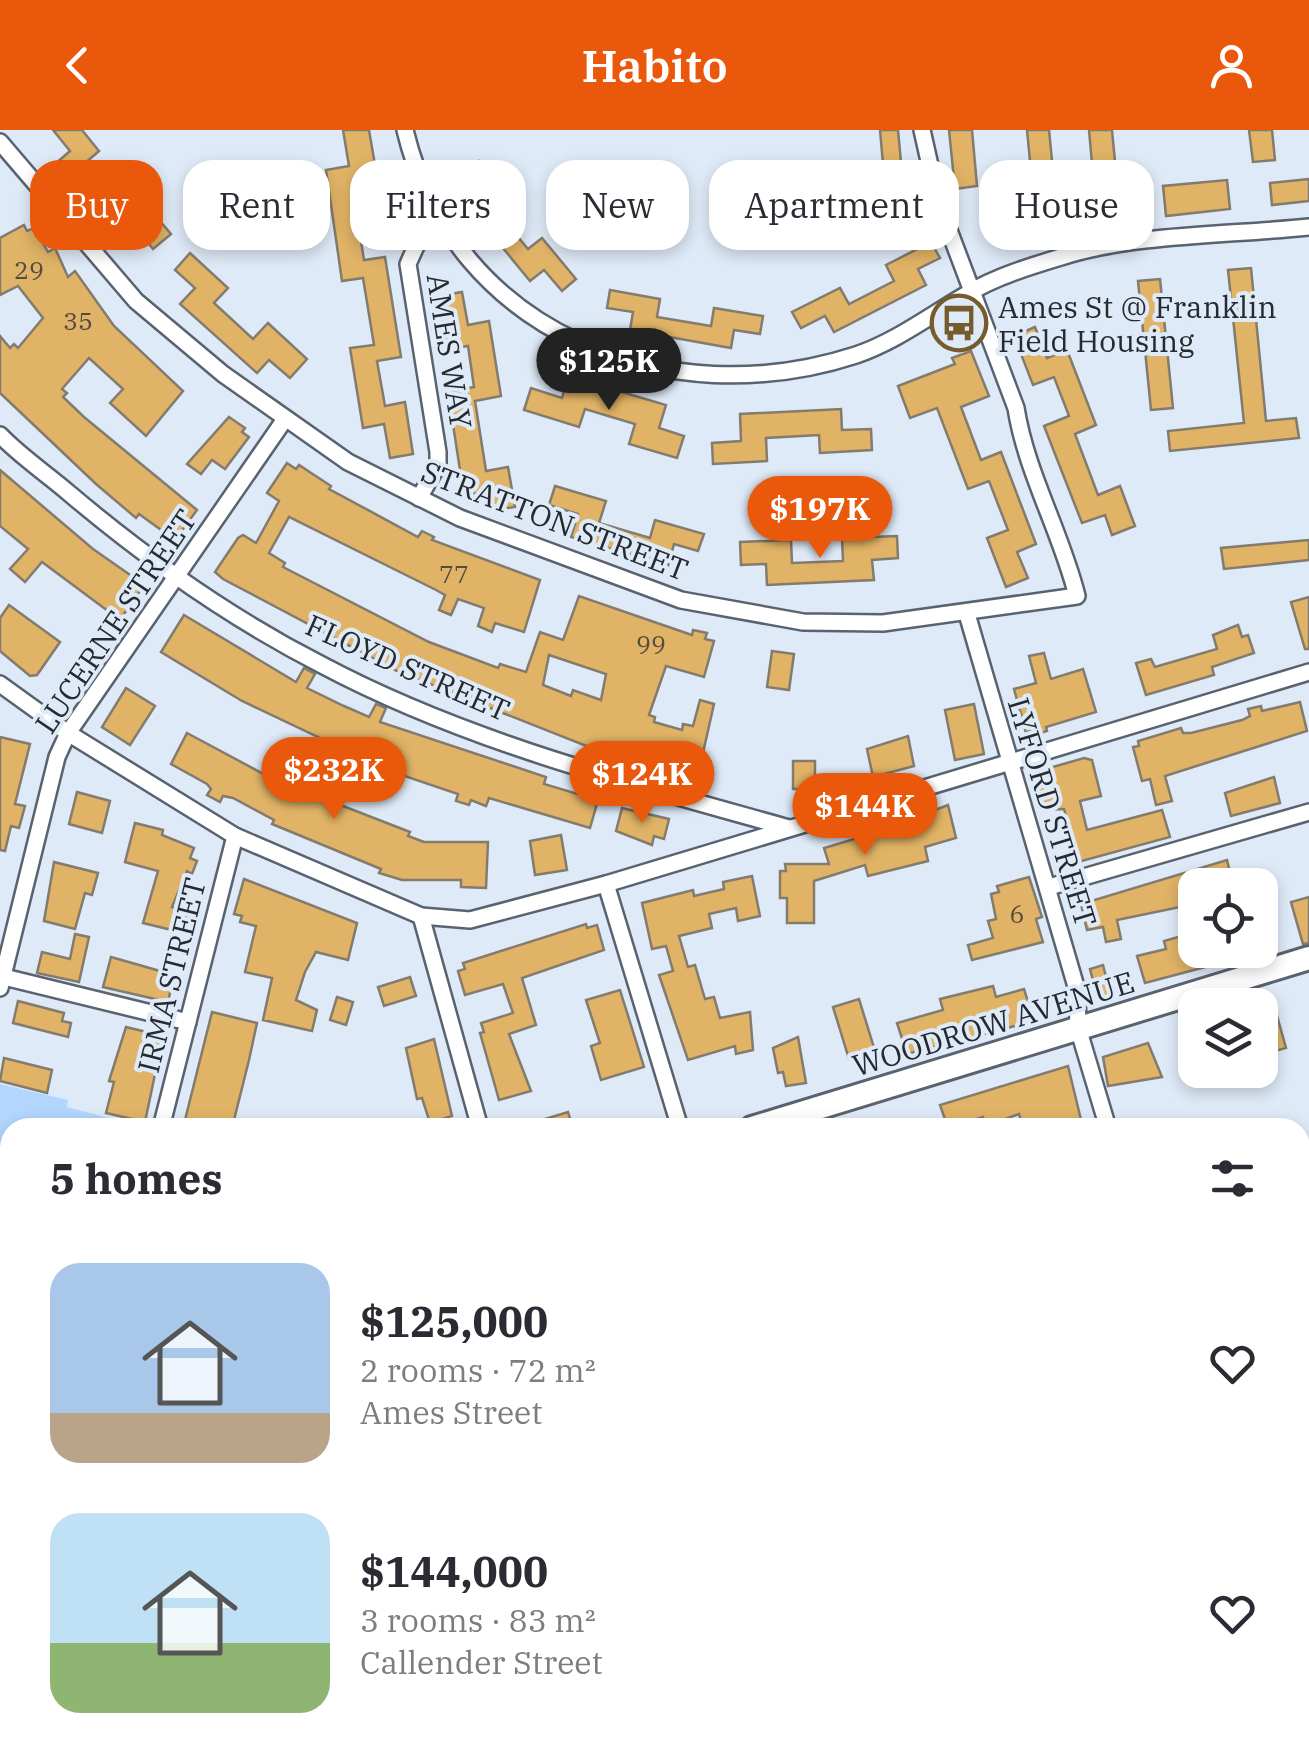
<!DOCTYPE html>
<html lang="en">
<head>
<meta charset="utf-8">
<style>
  body { margin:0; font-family:"IBM Plex Serif",serif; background:#f7f7f7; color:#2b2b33; height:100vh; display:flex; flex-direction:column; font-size:38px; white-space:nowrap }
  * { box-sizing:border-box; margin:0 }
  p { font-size:32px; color:#7c7c81 }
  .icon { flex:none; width:55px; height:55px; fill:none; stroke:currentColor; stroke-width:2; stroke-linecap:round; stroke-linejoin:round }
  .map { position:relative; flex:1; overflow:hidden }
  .details { position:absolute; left:0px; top:988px; width:1310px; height:642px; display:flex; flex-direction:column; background:#fff; border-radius:30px 30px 0 0; box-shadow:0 5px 15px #0003 }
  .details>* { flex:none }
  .hud { position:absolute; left:30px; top:30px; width:1250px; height:90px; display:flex; gap:20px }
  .controls { position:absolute; left:1178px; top:738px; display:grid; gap:20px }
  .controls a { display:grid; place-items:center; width:100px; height:100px; border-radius:20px; background:#fff; box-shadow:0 5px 15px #0003; font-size:50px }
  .price { position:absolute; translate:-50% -85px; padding:0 22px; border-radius:35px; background:#ea580c; color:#fff; font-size:32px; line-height:65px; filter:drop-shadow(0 2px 5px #0008) }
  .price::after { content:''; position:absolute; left:50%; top:60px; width:30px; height:22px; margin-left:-15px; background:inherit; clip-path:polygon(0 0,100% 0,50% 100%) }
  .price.on { background:#222; color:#fff }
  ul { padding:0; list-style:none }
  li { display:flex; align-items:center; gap:30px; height:250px; padding:0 50px }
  li span { display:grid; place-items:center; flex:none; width:280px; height:200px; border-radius:30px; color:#555 }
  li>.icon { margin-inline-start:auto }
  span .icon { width:120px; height:120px; fill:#fffc; stroke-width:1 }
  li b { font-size:42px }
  h2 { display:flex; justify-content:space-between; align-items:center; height:120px; padding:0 50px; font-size:42px }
  .tag { padding:0 35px; border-radius:30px; background:#fff; box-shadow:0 5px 15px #0003; font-size:35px; line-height:90px }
  .tag.on { background:#ea580c; color:#fff }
  header { display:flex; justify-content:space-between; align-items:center; height:130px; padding:0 50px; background:#ea580c; color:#fff; font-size:45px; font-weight:600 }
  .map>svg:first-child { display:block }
  .green { fill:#b2d6fd }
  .building { fill:#e1b366; stroke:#837b6e; stroke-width:2.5; fill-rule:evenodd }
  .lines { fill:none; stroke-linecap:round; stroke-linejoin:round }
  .street-casing { stroke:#59636f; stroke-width:20 }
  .secondary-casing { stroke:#59636f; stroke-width:28 }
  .street { stroke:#fff; stroke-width:15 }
  .secondary { stroke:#fff; stroke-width:22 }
  .rail-casing { stroke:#5d636b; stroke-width:9 }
  .rail { stroke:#deeaf7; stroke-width:5; stroke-dasharray:15; stroke-linecap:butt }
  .labels { text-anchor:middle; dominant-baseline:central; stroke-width:8; stroke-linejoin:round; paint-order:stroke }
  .number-label { font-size:25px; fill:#554c3d }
  .poi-label { font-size:30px; fill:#262a2f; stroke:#deeaf7; text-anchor:start }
  .street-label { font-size:30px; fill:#262a2f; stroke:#deeaf7 }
</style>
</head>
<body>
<header><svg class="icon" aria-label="back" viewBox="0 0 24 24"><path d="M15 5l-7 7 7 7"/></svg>Habito<svg class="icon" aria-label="person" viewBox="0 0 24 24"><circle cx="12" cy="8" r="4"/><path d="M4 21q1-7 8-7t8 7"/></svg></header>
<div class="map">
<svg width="1309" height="1628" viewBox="0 0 1309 1628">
  <rect width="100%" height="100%" fill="#deeaf7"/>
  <polygon class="green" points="0,954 68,970 67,977 143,997 10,998 10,1029 0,1027"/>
  <g class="building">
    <polygon points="53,0 82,0 99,21 84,34 127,86 144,72 171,104 153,119 137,99 120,113 54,35 70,21"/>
    <polygon points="343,0 369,0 379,58 354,62 357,86 364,130 385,127 401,227 377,231 385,276 405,272 413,324 390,328 384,294 363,298 350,218 374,215 363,148 342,151 326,40 349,36"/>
    <polygon points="880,0 898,0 904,64 886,66 889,91 871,93 866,47 884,45"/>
    <polygon points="949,0 972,0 977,56 955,59"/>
    <polygon points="1027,0 1049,0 1058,91 1036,93"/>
    <polygon points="1089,0 1112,0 1116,42 1093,45"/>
    <polygon points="1249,0 1272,0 1275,30 1253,32"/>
    <polygon points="479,31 508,66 494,78 528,119 542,108 576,149 562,161 544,140 530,151 466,73 480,62 465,43"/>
    <polygon points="1309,49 1309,71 1272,75 1270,53"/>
    <polygon points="1227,50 1230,79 1166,86 1163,56"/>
    <polygon points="24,95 27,101 34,98 48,122 55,118 68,147 75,141 114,196 183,261 146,306 110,273 123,259 89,228 62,259 67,263 63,267 84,287 197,380 175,410 139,384 136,388 96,354 0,263 0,206 10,218 14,214 18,218 43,188 18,156 0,165 0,108"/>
    <polygon points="931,112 940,128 918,139 926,155 834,202 825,186 801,198 792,182 840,158 849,174 894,151 886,135"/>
    <polygon points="190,123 228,158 214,173 253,209 268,193 307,229 290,248 269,230 257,243 180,174 195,158 175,140"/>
    <polygon points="1251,138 1266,291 1296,288 1299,308 1170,321 1168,301 1244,293 1228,140"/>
    <polygon points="1160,149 1173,278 1151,280 1138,151"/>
    <polygon points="610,160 660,169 657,187 711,196 714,178 763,186 760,204 734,200 731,218 630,200 633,182 607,178"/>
    <polygon points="462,162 468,195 489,191 501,266 475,271 486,341 508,337 515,377 492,380 489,361 464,366 448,262 474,257 468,216 447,219 438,166"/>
    <polygon points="1035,197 1047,228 1067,220 1096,295 1075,304 1098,365 1120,356 1135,396 1112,405 1105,385 1082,393 1044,296 1069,286 1054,247 1033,255 1014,206"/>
    <polygon points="971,221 989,266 961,277 981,330 1001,322 1036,414 1017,422 1028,448 1006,457 987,408 1008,400 989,351 968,359 937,278 910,288 898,256 955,234 952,228"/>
    <polygon points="568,246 666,275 659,298 684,306 677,328 629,314 635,294 585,279 579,297 524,280 531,258 562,268"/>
    <polygon points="841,279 842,300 871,299 872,320 820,323 819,305 766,308 767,331 713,334 712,313 741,311 740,284"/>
    <polygon points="229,287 245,298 242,302 249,307 225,339 212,330 201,344 187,334"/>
    <path d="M287,333L296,339L299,335L331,356L329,359L418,407L422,401L434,407L432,410L540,450L524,502L495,493L492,502L478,496L484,478L458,469L451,485L439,480L445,465L436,460L289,387L269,423L285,433L283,437L429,512L498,538L500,534L526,542L540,502L563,510L579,466L692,505L693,500L707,503L705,509L714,511L704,547L666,536L649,585L655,587L654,592L682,600L683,594L693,596L700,570L714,574L698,645L633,629L635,623L614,617L612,625L589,617L399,542L223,449L215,442L238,408L243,405L256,413L279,371L267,363ZM549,525L606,544L601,570L573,560L571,566L543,555Z"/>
    <polygon points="0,340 93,419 136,449 134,452 142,458 120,490 42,432 25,452 10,439 28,419 0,396"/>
    <polygon points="555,356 606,371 599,393 650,408 655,390 704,404 698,421 674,414 668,436 571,407 578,384 549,375"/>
    <polygon points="897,406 898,428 872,430 874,450 767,455 766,434 741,435 740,412 791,410 792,433 843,431 842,408"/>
    <polygon points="1309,410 1309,430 1224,439 1221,418"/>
    <polygon points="1309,467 1309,519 1305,519 1291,472"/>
    <polygon points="9,475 60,512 37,545 30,546 0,521 0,488"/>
    <polygon points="184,485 296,552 304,538 315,544 307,558 344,576 369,587 376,574 386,578 380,592 546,647 544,654 598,670 590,698 489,668 486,676 471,670 469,675 456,671 458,664 393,642 381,669 370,664 381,637 242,571 161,522"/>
    <polygon points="1238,495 1242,507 1248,505 1254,523 1212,537 1214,545 1146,565 1136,533 1151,529 1155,537 1217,519 1213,505"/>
    <polygon points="772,521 794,524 789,560 767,557"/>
    <polygon points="1044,523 1051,549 1083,539 1096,582 1046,597 1047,601 1035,605 1033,600 1026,603 1014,559 1036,553 1029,526"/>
    <polygon points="126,558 155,576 130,615 102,597"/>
    <polygon points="1300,572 1307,601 1165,646 1172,671 1156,675 1150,649 1142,651 1133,617 1139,616 1138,611 1181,598 1183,603 1191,603 1242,590 1250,586 1248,579 1261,576 1262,581"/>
    <polygon points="974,574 984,624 955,630 945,580"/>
    <polygon points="187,603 271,648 410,702 408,706 424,712 488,712 486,758 461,757 461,750 402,750 379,743 381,739 272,694 274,690 233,668 223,666 220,672 207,665 211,659 207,654 171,634"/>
    <polygon points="908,606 914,636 873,647 867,619"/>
    <polygon points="0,607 30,614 15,674 25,676 19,698 11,696 5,721 0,720"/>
    <polygon points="1084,628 1092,630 1101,666 1080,671 1087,700 1162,680 1170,707 1078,732 1064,679 1043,680 1034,647 1040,646 1039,641"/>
    <rect x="793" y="631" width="22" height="28"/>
    <polygon points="1274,647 1280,673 1231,686 1225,663"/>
    <polygon points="77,662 110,671 102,703 69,694"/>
    <polygon points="948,675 956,708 925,717 928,731 868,746 865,735 814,751 814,793 787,793 787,768 780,768 780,741 786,741 785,734 829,734 824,718 861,707 860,702 899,694"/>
    <polygon points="622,678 669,689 664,709 654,706 652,715 616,701"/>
    <polygon points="135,693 163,700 162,705 194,718 190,728 197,731 192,744 187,741 172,777 193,782 188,804 143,793 158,741 125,732"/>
    <polygon points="561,705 567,740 535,745 530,711"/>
    <polygon points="1227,730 1233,755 1195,755 1190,775 1117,790 1121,809 1106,812 1103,797 1087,800 1081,774"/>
    <polygon points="54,732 98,743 92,765 85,763 75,799 44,791"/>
    <polygon points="752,746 760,786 738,791 736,778 709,784 712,798 679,806 688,837 695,835 705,869 714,867 720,888 750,882 753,920 736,924 735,916 688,930 659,845 673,841 666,816 652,819 642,773 693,760 694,766 724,759 723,752"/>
    <polygon points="1029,747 1042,787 1036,789 1043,812 972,830 968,815 993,808 988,791 996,789 991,764 999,762 997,756"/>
    <polygon points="244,749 357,793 348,830 316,822 305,842 296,870 317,880 312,901 263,890 272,848 245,842 256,796 240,792 242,786 234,784"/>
    <polygon points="1309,767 1309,813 1303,814 1291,772"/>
    <polygon points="586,794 587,798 597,795 604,820 522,848 536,895 509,904 531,961 499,970 480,903 484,902 481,893 513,883 503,854 465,865 458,841 465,839 463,833"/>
    <polygon points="75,804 89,807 79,852 37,843 42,822 70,829"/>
    <polygon points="1185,805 1189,820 1221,820 1224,832 1145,853 1137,826 1166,819 1164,811"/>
    <polygon points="111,827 174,845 168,872 103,857"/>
    <polygon points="1103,835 1111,866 1098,869 1090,839"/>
    <polygon points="410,847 416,866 384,876 378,857"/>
    <polygon points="993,856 996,867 1024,859 1034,891 907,924 897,893 943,880 940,869"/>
    <polygon points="620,860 644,937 601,950 591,916 600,913 586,870"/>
    <polygon points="337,867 353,872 346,895 330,890"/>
    <polygon points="859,869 875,921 849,929 833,877"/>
    <polygon points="18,871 64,883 62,891 71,893 68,907 13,893"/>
    <polygon points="1274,875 1286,918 1265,924 1260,879"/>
    <polygon points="212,882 257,893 249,930 232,998 183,998"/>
    <polygon points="126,897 163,906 145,992 106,983 114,952 109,951"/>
    <polygon points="798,907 806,953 786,956 783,942 778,943 773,918"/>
    <polygon points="434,909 452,986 430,993 422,968 417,969 406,918"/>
    <polygon points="1148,913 1162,947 1108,956 1103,927"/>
    <polygon points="4,928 52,940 47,963 0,951"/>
    <polygon points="1068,936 1083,998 1023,998 1019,984 986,996 983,987 948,998 940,975"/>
    <polygon points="568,982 573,998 529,998 528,994"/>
  </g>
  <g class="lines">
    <g class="street-casing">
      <g id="street">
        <path d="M405,0C454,205 669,286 856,225C897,211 932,184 969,163C995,147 1031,136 1061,127C1131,104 1234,105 1309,97"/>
        <path d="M0,12L136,171L223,244L348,332L460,388L681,470L803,492L883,493L1077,466C1061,402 1026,342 1016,278L938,71L922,0"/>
        <path d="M0,305C21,327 47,344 70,364C147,429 232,489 322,535C467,612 632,654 789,698"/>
        <polyline points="419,368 438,335 438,322 408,134 417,114 445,93"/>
        <polyline points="967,484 1077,860 1078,898 1108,998"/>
        <polyline points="0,554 68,603 235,706 421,786 470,790 606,754 1309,542"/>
        <polyline points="606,754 680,998"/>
        <polyline points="1049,757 1309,682"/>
        <polyline points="421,786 480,998"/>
        <polyline points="0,846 188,892"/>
        <polyline points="0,858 57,627 68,603 285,289"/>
        <polyline points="161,998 235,706"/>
        <polyline points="0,1043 10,1046"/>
        <polyline points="1300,1114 1309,1112"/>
        <polyline points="1300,1365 1309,1354"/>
        <polyline points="0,1395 10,1392"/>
        <polyline points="0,1601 10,1595"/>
        <polyline points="426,1620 428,1628"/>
        <polyline points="622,1620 623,1628"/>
        <polyline points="330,1628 361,1620"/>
        <polyline points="775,1628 779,1620"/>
        <polyline points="952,1628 953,1620"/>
        <polyline points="1085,1628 1091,1620"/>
      </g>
    </g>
    <g class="secondary-casing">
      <g id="secondary">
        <polyline points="752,998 1309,828"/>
        <polyline points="0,1223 10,1221"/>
      </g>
    </g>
    <use href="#street" class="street"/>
    <use href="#secondary" class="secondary"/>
    <g class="rail-casing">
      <g id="rail">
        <polyline points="1300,1541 1309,1530"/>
        <polyline points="1300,1571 1309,1560"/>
        <polyline points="1231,1628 1238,1620"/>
        <polyline points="1256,1628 1262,1620"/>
      </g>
    </g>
    <use href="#rail" class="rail"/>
  </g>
  <defs>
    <g id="bus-ring" transform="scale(2.875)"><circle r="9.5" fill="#deeaf7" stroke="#765b2d" stroke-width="1.5"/><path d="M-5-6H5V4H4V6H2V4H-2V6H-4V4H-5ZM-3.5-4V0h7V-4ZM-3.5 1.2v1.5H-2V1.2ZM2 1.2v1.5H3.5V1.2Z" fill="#765b2d"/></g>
  </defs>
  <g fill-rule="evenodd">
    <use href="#bus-ring" x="959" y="193"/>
  </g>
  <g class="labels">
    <g class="number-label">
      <text x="29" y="139">29</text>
      <text x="78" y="190">35</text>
      <text x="454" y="443">77</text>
      <text x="651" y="513">99</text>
      <text x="1017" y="783">6</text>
    </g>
    <g class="poi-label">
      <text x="998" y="176">Ames St @ Franklin<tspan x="998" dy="34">Field Housing</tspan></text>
    </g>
    <g class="street-label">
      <text transform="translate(450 221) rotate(81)">AMES WAY</text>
      <text transform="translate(555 390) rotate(21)">STRATTON STREET</text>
      <text transform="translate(115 491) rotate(-56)">LUCERNE STREET</text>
      <text transform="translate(408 537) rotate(24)">FLOYD STREET</text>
      <text transform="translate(1053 682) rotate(73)">LYFORD STREET</text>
      <text transform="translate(171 845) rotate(-76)">IRMA STREET</text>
      <text transform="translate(993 893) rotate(-17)">WOODROW AVENUE</text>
    </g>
  </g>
</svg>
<div class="controls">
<a><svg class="icon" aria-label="locate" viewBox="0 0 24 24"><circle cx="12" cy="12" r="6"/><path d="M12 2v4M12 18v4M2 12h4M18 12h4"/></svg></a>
<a><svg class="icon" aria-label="layers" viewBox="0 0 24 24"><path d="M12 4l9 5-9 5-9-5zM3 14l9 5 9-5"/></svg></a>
</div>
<b class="price on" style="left:609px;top:283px">$125K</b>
<b class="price" style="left:820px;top:431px">$197K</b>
<b class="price" style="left:334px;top:692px">$232K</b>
<b class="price" style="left:642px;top:696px">$124K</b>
<b class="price" style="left:865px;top:728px">$144K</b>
<div class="hud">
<a class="tag on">Buy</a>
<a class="tag">Rent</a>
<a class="tag">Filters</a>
<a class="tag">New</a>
<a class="tag">Apartment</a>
<a class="tag">House</a>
</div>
<section class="details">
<h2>5 homes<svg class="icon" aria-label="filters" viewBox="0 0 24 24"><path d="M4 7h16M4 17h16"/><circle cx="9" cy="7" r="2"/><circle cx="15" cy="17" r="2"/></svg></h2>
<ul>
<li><span style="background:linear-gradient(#a9c7e8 75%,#b9a48a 0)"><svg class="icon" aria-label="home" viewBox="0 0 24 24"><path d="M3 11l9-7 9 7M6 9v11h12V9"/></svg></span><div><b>$125,000</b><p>2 rooms · 72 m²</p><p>Ames Street</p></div><svg class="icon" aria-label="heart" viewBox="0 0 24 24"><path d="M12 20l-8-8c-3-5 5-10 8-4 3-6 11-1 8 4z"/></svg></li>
<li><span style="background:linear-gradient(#bfe0f5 65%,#8fb573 0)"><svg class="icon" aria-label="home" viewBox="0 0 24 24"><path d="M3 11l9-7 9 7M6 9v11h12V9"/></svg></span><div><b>$144,000</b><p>3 rooms · 83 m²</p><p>Callender Street</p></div><svg class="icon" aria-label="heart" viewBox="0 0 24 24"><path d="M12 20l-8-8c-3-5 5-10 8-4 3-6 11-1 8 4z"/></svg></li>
</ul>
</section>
</div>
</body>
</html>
